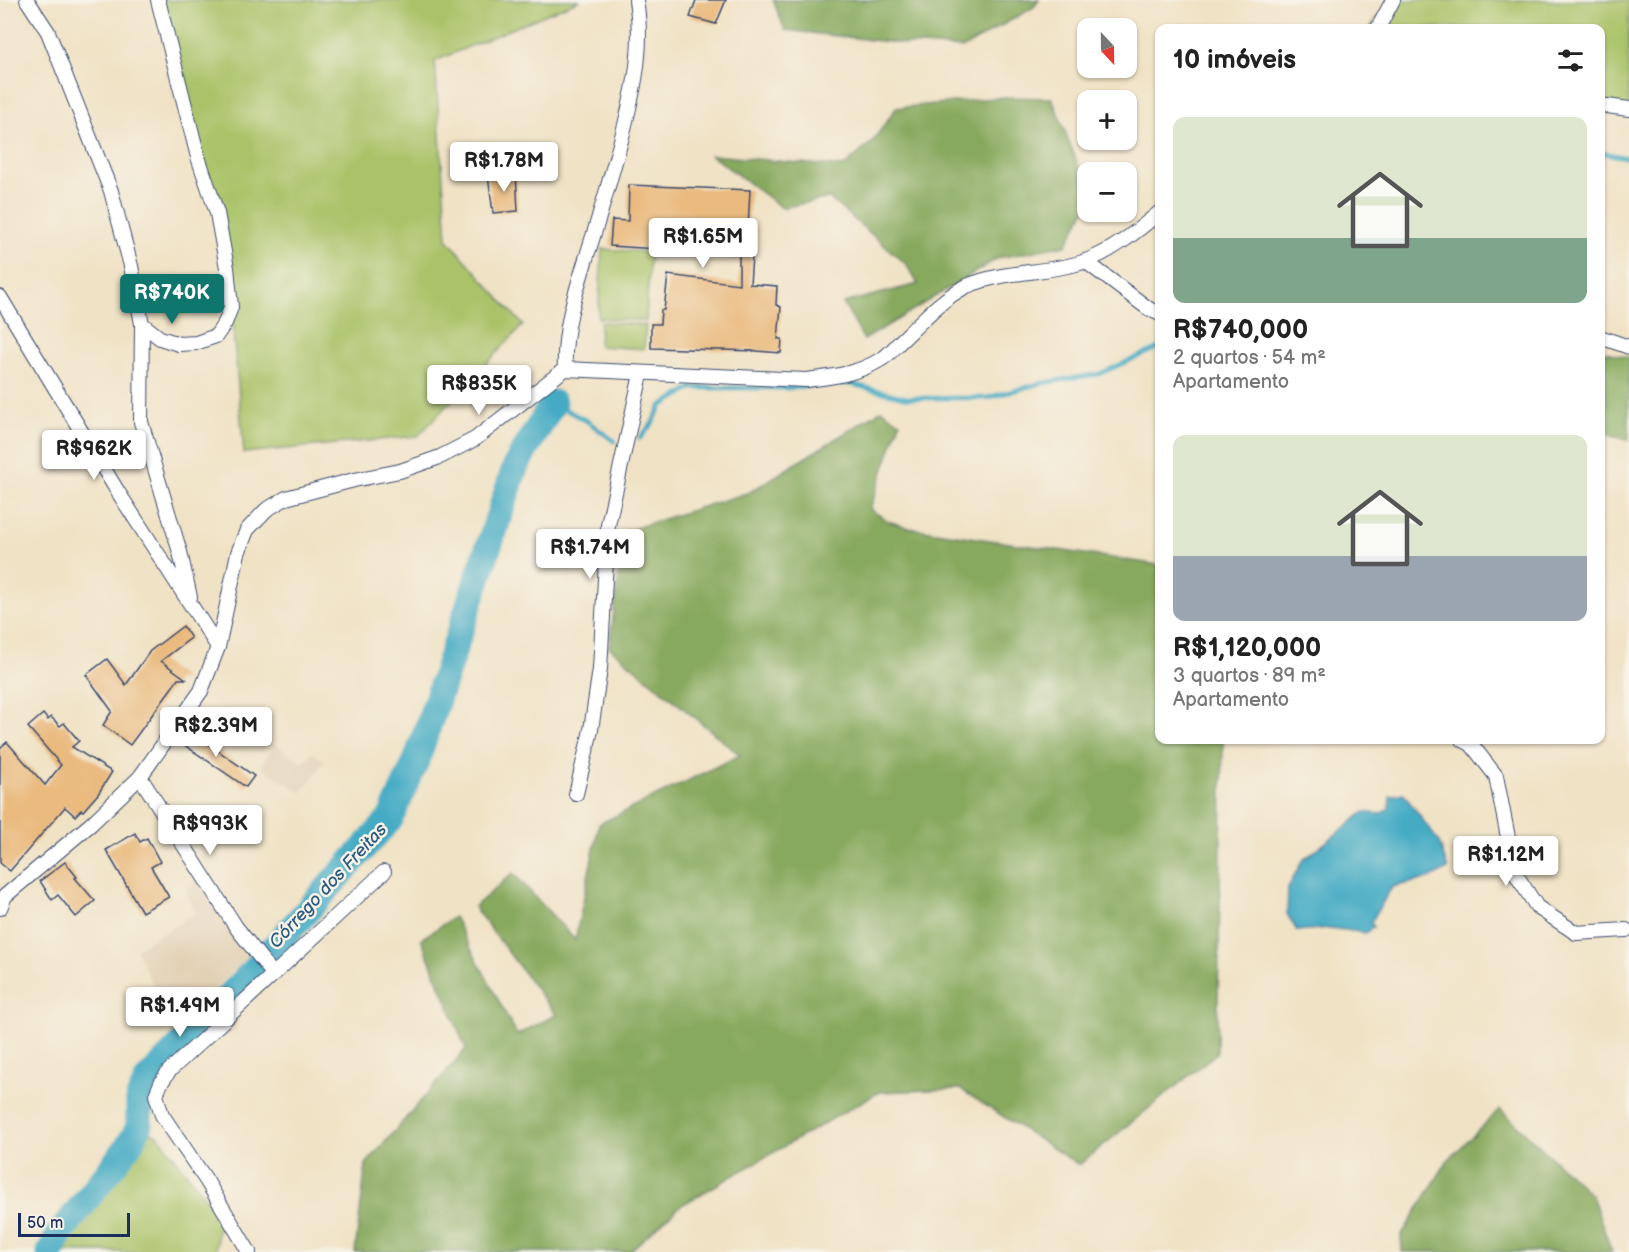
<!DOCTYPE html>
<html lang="pt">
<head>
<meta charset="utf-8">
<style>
  body { margin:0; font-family:"Balsamiq Sans",sans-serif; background:#f2f2f2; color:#222; height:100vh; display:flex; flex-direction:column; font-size:22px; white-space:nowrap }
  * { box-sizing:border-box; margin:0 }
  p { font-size:20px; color:#767676 }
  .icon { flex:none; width:33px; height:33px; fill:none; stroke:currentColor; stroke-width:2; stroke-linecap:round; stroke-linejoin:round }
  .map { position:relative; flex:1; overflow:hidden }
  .sheet { position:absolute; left:1155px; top:24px; width:450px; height:720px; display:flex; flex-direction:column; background:#fff; border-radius:12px; box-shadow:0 2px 4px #0004 }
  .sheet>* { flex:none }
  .needle { width:39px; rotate:158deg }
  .buttons { position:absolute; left:1077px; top:18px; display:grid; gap:12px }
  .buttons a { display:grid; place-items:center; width:60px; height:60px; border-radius:12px; background:#fff; box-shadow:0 2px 4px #0004; font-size:30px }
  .scale { position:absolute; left:18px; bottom:15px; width:112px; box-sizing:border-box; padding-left:6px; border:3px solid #1b2f5e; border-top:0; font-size:16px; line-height:21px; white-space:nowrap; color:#1b2f5e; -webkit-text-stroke:4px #f7f3e8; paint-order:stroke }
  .price { position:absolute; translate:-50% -51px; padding:0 14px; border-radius:6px; background:#fff; color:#222; font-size:20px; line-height:39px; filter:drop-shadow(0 2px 3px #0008) }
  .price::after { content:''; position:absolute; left:50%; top:36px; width:18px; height:14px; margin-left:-9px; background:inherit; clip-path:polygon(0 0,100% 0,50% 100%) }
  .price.current { background:#0f766e; color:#fff }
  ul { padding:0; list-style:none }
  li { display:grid; align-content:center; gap:12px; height:318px; padding:0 18px }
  li span { display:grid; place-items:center; height:186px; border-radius:12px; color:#555 }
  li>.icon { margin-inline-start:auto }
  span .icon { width:108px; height:108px; fill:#fffc; stroke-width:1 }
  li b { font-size:26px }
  h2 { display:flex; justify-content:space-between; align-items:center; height:72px; padding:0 18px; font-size:26px }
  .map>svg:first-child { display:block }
  .built { fill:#e3d1b6 }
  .green { fill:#aac369; stroke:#627964; stroke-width:1.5 }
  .forest { fill:#87a95d; stroke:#516c5e; stroke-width:1.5 }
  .water { fill:#44abc4; stroke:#306d91; stroke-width:1.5 }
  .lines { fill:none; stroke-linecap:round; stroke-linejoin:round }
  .stream { stroke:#44abc4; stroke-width:4.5 }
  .river { stroke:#44abc4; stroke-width:27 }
  .building { fill:#eaba7e }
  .minor-casing { stroke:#3b4a6d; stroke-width:16 }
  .minor { stroke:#fff; stroke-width:14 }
  .labels { text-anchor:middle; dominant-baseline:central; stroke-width:5; stroke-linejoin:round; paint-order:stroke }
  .water-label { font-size:18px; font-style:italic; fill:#295a82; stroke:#f7f3e8 }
</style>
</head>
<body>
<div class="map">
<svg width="1629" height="1252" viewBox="0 0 1629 1252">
  <rect width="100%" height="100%" fill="#f7f3e8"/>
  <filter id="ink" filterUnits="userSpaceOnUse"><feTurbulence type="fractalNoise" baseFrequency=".0167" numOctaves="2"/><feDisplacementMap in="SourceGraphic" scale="12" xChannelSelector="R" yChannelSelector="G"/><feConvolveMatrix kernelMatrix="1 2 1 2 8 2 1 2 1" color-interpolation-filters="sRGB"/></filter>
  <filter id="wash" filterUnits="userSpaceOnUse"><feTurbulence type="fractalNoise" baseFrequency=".008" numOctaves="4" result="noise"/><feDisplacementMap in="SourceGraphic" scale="24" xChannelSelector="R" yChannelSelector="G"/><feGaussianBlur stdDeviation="1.35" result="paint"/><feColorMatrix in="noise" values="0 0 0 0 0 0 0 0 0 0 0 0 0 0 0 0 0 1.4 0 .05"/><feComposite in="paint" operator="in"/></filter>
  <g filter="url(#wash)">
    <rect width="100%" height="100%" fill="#f0e2c5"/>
    <g class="built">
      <polygon points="275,744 302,762 313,753 325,761 301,793 260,767"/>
      <polygon points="199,880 246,958 177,1025 162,1005 136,949 196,913 184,889"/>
    </g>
    <g class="green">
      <polygon points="158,0 580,0 435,61 447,239 523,325 418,436 244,453 231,307 217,213"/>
      <polygon points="1390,0 1629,0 1629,109 1601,105 1600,28 1370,28"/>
      <polygon points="602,249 650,252 646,321 598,318"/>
      <polygon points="600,322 646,325 644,349 599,346"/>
      <path d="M139,1127L158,1135L219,1216L216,1252H50C75,1207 114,1172 139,1127Z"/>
    </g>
    <g class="forest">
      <polygon points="773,0 1039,0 1034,7 963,48 906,44 785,30"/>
      <polygon points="1004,97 1052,98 1087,188 1087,206 1066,245 998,258 864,340 843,303 918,284 906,264 829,198 782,208 711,155 843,167 873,141 896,108"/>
      <polygon points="1600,351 1629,357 1629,441 1601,431"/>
      <polygon points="882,410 900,422 870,509 888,521 909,528 1159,565 1160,740 1223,740 1217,1053 1079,1165 960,1089 879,1092 680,1206 629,1252 355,1252 366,1164 466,1049 421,939 454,917 517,1035 556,1015 474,907 513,873 575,940 599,824 740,755 609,647 625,531 750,492"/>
      <polygon points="1500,1109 1592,1196 1612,1252 1402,1252 1401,1236 1448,1160"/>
    </g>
    <polygon class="water" points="1403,793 1439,842 1448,869 1431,878 1392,887 1371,922 1373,927 1366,933 1330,928 1297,931 1287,914 1288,888 1302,861 1364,812 1380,814 1389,808 1390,796"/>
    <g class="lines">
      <g class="stream">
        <polyline points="1600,152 1629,158"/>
        <polyline points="553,403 587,421 614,441"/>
        <polyline points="640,438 652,424 661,406 692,388 789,388 847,383 907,398 987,398 1042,383 1099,374 1160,347"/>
      </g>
      <polyline class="river" points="50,1252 59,1235 129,1145 139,1127 139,1098 148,1079 242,983 390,819 417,759 516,465 553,403"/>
    </g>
    <g id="blocks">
      <g class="building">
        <polygon points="696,0 726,0 716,24 690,17"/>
        <polygon points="516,173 518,211 493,213 488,175"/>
        <polygon points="629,185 750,190 748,228 754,228 750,284 777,286 776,305 781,307 778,339 782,339 781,353 756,351 651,348 651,324 660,324 661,310 664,310 668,275 739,284 739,254 610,246 612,220 628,221"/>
        <polygon points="183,626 191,638 161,661 186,679 178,679 176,682 130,745 103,725 112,711 86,675 107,659 126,685 150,651"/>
        <polygon points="43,714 48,720 51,717 60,726 64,723 79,741 72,747 112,772 98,794 83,811 81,810 75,816 65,807 10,871 0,863 0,748 7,742 45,785 61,765 28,727"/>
        <polygon points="187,729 254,776 246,787 180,742"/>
        <polygon points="135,833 140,842 147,838 160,862 151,867 169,897 142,912 106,850"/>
        <polygon points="65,862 77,877 75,878 95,901 76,917 58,895 52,900 40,881"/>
      </g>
    </g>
  </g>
  <g filter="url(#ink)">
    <use href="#blocks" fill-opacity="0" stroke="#3b4a6d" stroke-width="1.5"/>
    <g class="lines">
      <g class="minor-casing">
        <g id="minor">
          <polyline points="27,0 48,32 111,191 131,266 142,324 160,338 179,344 196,343 216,336 225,323 231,307 227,268 217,213 198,157 158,0"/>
          <polyline points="1378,28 1393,0"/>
          <polyline points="1600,105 1629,109"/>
          <polyline points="1085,261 1149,309 1160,314"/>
          <polyline points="0,297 118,492 218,647"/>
          <polyline points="142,324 141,422 180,552 190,597"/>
          <polyline points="1600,337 1629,347"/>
          <path d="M565,369C563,328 577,288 589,249C600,216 609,182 619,148C632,99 645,51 636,0"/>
          <polyline points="1463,740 1471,744 1496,776 1515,873 1537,907 1576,933 1626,930"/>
          <polyline points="140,777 236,927 273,974"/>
          <polyline points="576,794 591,730 600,669 608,525 641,374"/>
          <path d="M0,908L5,896L91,824L140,777L201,691L218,647L238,553L247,530L266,510L286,498L354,480L400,471L440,457L475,439L565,369L806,380C832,377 857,374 880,360C888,356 894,348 900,342C920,323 942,298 967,286C1004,270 1046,274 1083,262C1112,252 1137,231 1160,212"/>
          <polyline points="249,1252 206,1180 162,1115 156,1095 161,1083 169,1071 384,872"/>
        </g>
      </g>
      <use href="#minor" class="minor"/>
    </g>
  </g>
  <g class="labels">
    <g class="water-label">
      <text transform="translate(328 886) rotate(-47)">Córrego dos Freitas</text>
    </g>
  </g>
</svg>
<div class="buttons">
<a><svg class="needle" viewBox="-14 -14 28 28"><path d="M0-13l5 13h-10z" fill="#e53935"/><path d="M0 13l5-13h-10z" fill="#767676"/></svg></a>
<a>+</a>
<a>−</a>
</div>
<div class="scale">50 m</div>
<b class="price" style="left:504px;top:193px">R$1.78M</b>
<b class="price" style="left:703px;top:269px">R$1.65M</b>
<b class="price current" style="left:172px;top:325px">R$740K</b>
<b class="price" style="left:479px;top:416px">R$835K</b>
<b class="price" style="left:94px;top:481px">R$962K</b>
<b class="price" style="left:590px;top:580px">R$1.74M</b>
<b class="price" style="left:216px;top:758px">R$2.39M</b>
<b class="price" style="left:210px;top:856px">R$993K</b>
<b class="price" style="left:1506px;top:887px">R$1.12M</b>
<b class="price" style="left:180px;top:1038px">R$1.49M</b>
<section class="sheet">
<h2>10 imóveis<svg class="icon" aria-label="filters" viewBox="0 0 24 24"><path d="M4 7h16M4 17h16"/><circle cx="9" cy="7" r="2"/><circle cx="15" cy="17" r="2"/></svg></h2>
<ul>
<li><span style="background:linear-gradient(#dfe7d0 65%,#7fa58c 0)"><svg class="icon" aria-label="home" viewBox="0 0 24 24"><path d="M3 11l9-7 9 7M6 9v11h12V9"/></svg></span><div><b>R$740,000</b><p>2 quartos · 54 m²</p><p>Apartamento</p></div></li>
<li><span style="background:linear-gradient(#dfe7d0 65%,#9aa5b1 0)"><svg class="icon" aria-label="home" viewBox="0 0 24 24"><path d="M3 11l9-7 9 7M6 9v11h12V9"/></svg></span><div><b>R$1,120,000</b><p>3 quartos · 89 m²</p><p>Apartamento</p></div></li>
</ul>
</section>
</div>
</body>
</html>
